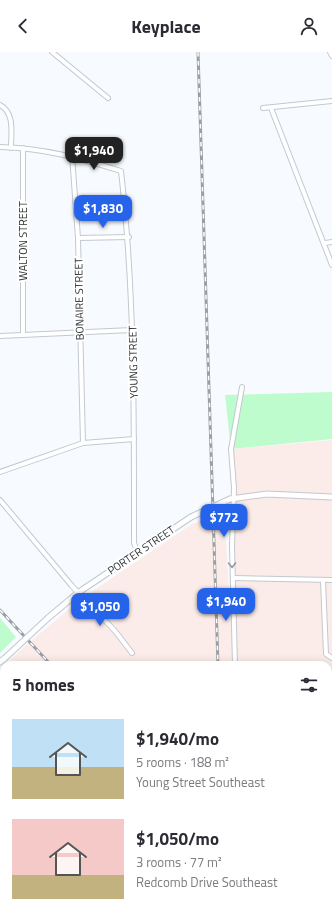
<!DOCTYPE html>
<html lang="en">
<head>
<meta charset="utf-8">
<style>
  body { margin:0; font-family:"Titillium Web",sans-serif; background:#f7f7f7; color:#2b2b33; height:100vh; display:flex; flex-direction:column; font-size:15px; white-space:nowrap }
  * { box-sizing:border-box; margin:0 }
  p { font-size:13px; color:#7c7c81 }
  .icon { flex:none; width:22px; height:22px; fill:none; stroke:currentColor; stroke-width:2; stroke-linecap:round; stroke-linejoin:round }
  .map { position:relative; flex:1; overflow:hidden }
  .side { position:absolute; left:0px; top:609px; width:332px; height:256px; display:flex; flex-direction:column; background:#fff; border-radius:12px 12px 0 0; box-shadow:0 2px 10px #0003 }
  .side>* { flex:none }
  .price { position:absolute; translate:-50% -34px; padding:0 9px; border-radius:8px; background:#2563eb; color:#fff; font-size:13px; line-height:26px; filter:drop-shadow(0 1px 2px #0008) }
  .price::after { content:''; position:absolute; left:50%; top:24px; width:12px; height:9px; margin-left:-6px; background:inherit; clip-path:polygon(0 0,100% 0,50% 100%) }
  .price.current { background:#222; color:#fff }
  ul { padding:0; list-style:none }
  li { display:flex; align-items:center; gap:12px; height:100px; padding:0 12px }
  li span { display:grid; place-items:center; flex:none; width:112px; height:80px; border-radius:0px; color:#555 }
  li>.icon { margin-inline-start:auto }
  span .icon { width:48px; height:48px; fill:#fffc; stroke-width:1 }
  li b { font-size:17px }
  h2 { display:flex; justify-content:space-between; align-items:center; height:48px; padding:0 12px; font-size:17px }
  header { display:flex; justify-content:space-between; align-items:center; height:52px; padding:0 12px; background:#fff; font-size:18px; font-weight:700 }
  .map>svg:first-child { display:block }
  .industrial { fill:#fcece9 }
  .green { fill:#befccd }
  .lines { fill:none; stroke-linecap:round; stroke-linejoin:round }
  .stream { stroke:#53b2d0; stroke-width:1.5 }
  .minor-casing { stroke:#c2c9cf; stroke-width:6 }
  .tertiary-casing { stroke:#c2c9cf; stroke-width:7 }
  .minor { stroke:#fff; stroke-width:4 }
  .tertiary { stroke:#fff; stroke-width:5 }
  .rail-casing { stroke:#9b9fa2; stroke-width:3 }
  .rail { stroke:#fff; stroke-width:1.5; stroke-dasharray:4.5; stroke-linecap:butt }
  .tertiary-bridge-casing { stroke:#c2c9cf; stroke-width:7; stroke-linecap:butt }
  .tertiary-bridge { stroke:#fff; stroke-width:5 }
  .oneway { stroke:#98999a }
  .labels { text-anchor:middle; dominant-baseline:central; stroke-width:4; stroke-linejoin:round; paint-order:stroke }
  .street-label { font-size:11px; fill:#303335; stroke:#fff }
</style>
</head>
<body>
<header><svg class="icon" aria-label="back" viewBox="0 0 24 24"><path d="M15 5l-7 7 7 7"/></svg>Keyplace<svg class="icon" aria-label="person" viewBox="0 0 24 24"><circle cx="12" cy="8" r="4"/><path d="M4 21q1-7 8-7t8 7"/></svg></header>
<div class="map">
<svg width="332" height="865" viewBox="0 0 332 865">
  <rect width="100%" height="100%" fill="#f7fbff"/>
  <g class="industrial">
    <polygon points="332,388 332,657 328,657 328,613 235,613 231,397"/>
    <polygon points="224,461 234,613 5,613 24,595 81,547 192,472"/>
    <polygon points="4,614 4,672 0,668 0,618"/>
    <polygon points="328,770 332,773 332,865 227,865 222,861 328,861"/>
  </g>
  <g class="green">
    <polygon points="332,340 332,387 231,397 225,343"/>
    <polygon points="0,566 16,585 0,601"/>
    <polygon points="0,775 4,778 4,861 36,861 24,865 0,865"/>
  </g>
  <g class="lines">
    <g class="stream">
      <polyline points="0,773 4,774"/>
      <polyline points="230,861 234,865"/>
    </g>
    <g class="minor-casing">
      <g id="minor">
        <polyline points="52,0 108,46"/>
        <polyline points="330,0 332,4"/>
        <path d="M0,53C15,61 11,81 11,96"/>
        <polyline points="263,56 332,49"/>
        <polyline points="271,56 332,213"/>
        <path d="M0,95C44,96 79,106 121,119C135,242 134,367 134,491L138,501"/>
        <polyline points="72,103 78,186 83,391"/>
        <polyline points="78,186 129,185"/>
        <polyline points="325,191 332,190"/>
        <polyline points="23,283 23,96"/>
        <polyline points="0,284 132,278"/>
        <polyline points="0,420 83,391 134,387"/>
        <polyline points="0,448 72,534 115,579 132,601"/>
        <polyline points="233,526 332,528"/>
        <polyline points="323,528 326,602 332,606"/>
        <polyline points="235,613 232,494 234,436 231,397 242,335"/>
        <polyline points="328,698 332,698"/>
        <polyline points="328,779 332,779"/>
      </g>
    </g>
    <g class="tertiary-casing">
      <g id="tertiary">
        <polyline points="230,447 267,442 332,445"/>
        <polyline points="48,566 79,540 191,465"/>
        <polyline points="0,610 5,606"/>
        <polyline points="0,673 4,676"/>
        <polyline points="185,861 188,865"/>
      </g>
    </g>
    <use href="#minor" class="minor"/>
    <use href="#tertiary" class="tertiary"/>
    <g class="rail-casing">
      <g id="rail">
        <polyline points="198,0 218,613"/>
        <polyline points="0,558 51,613"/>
        <polyline points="0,756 4,756"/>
        <polyline points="244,861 249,865"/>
        <polyline points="262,861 265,865"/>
        <polyline points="283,861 285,865"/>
      </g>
    </g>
    <use href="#rail" class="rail"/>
    <g class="tertiary-bridge-casing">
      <g id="tertiary-bridge">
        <polyline points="191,465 230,447"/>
        <polyline points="5,606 48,566"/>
      </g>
    </g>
    <use href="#tertiary-bridge" class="tertiary-bridge"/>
  </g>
  <defs><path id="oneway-chevron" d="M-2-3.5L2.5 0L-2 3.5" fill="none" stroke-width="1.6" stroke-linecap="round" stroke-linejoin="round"/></defs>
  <use class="oneway" href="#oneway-chevron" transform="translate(232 513) rotate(89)"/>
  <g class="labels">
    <g class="street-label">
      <text transform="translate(23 189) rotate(-90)">WALTON STREET</text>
      <text transform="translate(79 247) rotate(-91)">BONAIRE STREET</text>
      <text transform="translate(133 310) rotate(-91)">YOUNG STREET</text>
      <text transform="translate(141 498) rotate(-34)">PORTER STREET</text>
    </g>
  </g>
</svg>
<b class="price current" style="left:94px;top:119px">$1,940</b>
<b class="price" style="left:103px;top:177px">$1,830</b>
<b class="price" style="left:224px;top:486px">$772</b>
<b class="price" style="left:226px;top:570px">$1,940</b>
<b class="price" style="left:100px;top:575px">$1,050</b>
<section class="side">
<h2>5 homes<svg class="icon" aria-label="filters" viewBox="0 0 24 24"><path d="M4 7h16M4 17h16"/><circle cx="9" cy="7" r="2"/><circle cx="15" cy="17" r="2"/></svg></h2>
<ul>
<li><span style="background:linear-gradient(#bfe0f5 60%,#c2b280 0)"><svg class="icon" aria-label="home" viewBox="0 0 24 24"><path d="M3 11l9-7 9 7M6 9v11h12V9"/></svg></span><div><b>$1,940/mo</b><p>5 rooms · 188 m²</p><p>Young Street Southeast</p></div></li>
<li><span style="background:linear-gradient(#f6c9c9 70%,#c2b280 0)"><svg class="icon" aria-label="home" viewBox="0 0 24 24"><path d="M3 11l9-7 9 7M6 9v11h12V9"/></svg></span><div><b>$1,050/mo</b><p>3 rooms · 77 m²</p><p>Redcomb Drive Southeast</p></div></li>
</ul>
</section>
</div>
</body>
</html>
